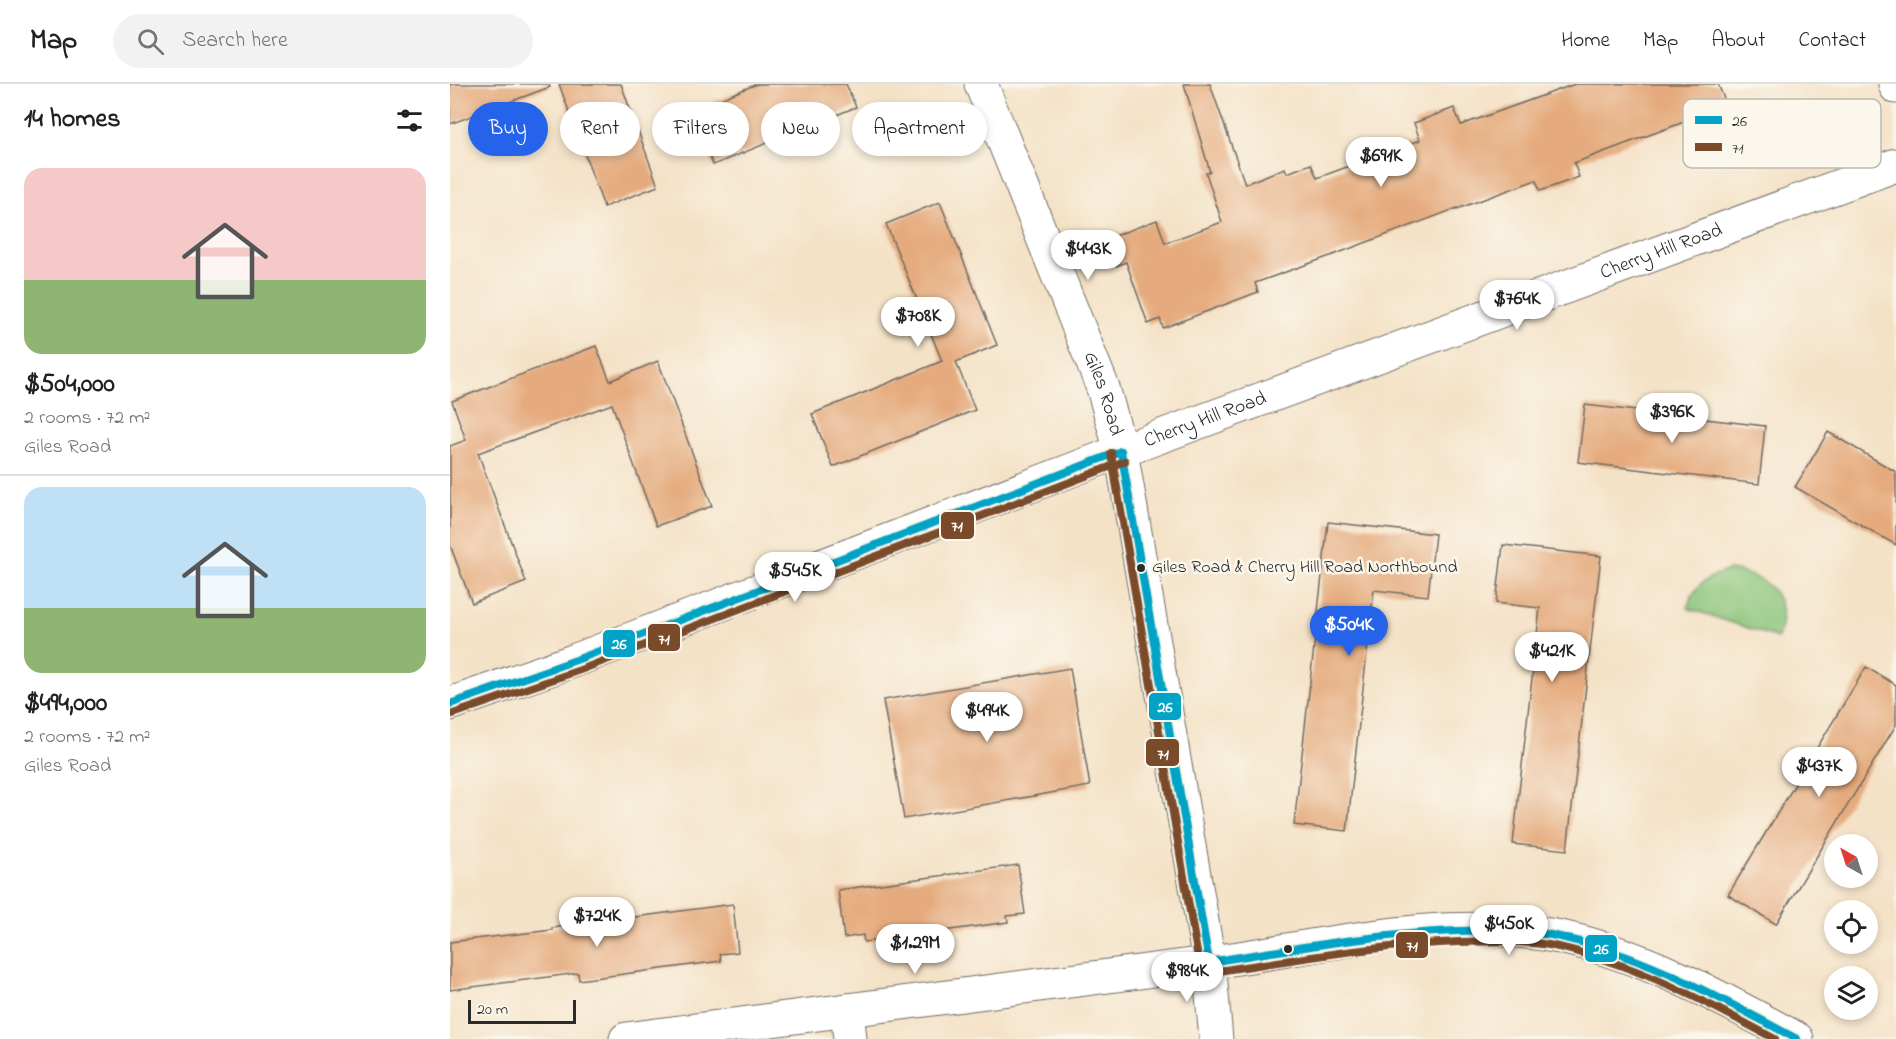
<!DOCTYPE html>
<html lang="en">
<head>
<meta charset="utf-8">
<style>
  body { margin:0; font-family:"Indie Flower",sans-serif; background:#f2f2f2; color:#202124; height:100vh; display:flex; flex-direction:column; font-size:22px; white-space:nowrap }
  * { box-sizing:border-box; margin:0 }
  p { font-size:20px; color:#757577 }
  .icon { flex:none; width:33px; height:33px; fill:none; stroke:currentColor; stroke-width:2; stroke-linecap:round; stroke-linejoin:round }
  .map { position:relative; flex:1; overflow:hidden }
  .panel { display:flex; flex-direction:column; background:#fff; width:450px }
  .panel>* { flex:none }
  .top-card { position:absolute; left:18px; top:18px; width:570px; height:54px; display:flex; gap:12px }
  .needle { width:39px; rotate:321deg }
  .controls { position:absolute; left:1374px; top:750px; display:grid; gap:12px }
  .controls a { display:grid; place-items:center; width:54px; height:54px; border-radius:50%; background:#fff; box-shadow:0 3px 9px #0003; font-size:30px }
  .scale { position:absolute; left:18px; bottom:15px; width:108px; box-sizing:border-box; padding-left:6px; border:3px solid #2b2b2b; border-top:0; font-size:16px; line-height:21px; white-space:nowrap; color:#2b2b2b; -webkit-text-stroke:4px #fbf7ec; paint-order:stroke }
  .price { position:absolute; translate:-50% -51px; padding:0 14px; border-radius:21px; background:#fff; color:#222; font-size:20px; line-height:39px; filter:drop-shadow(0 2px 3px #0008) }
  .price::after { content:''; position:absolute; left:50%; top:36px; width:18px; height:14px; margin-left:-9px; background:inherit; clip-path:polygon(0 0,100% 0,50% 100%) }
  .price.active { background:#2563eb; color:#fff }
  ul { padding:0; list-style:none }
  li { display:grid; align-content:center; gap:12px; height:318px; padding:0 24px }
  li+li { border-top:2px solid #e0e0e0 }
  li span { display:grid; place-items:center; height:186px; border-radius:18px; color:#555 }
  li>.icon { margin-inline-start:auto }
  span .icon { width:108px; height:108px; fill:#fffc; stroke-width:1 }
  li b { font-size:26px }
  h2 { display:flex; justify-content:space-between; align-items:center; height:72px; padding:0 24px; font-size:26px }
  .tag { padding:0 21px; border-radius:27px; background:#fff; box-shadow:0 3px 9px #0003; font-size:21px; line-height:54px }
  .tag.active { background:#2563eb; color:#fff }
  header { display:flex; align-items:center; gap:36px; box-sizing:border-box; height:84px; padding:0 30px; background:#fff; border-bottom:2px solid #e0e0e0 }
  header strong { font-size:28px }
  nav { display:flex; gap:33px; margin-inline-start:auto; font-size:21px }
  .search { width:420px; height:54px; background:#f2f2f2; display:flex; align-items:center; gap:15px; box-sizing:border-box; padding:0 21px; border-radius:33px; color:#757577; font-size:22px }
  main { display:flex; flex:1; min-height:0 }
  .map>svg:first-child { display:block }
  .green { fill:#8ac479; stroke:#5a7852; stroke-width:1.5 }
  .building { fill:#e5ab7e }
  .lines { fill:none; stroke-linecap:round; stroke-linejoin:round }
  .street-casing { stroke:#716b62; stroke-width:35 }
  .secondary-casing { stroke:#716b62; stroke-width:35 }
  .street { stroke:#fff; stroke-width:33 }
  .secondary { stroke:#fff; stroke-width:33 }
  .bus-1-casing { stroke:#fbf7ec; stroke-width:12 }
  .bus-2-casing { stroke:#fbf7ec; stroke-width:12 }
  .bus-1 { stroke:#02a3c6; stroke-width:8 }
  .bus-2 { stroke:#7a4b2a; stroke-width:8 }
  .bus-dot { fill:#2b2b2b; stroke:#fbf7ec; stroke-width:2 }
  .labels { text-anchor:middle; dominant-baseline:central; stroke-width:5; stroke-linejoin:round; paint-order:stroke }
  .bus-label { font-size:18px; fill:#2b2b2b; stroke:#fbf7ec; text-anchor:start }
  .street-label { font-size:20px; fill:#2b2b2b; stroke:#fbf7ec }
  .key { fill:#fbf7ec; stroke:#bdbab2; stroke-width:1.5 }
  .key-label { font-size:16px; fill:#2b2b2b }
  .line-badge { stroke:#fbf7ec; stroke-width:2 }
  .badge-label { font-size:16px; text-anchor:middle; font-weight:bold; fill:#fff }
</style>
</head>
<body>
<header>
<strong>Map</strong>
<div class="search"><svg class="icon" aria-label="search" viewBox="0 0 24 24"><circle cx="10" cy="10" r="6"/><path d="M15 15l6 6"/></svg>Search here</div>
<nav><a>Home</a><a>Map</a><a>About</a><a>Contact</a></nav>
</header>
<main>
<section class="panel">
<h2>14 homes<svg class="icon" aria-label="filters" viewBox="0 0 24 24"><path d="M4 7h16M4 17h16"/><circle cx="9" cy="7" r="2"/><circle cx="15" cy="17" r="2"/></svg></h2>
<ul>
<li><span style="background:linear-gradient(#f6c9c9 60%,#8fb573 0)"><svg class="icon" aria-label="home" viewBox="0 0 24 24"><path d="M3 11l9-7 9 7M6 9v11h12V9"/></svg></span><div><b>$504,000</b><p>2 rooms · 72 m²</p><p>Giles Road</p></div></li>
<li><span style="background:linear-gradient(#bfe0f5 65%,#8fb573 0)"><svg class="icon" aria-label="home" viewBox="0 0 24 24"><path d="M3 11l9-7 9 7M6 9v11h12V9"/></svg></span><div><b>$494,000</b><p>2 rooms · 72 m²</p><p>Giles Road</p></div></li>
</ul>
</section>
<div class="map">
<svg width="1446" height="955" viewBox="0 0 1446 955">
  <rect width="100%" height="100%" fill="#fbf7ec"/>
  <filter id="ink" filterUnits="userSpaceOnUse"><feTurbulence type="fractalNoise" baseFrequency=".0167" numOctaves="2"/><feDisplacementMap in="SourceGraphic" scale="12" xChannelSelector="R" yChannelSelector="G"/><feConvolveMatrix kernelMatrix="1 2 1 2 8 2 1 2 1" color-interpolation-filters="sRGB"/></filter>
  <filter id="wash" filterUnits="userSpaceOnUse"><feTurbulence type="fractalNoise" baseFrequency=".008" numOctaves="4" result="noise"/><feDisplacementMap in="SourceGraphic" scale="24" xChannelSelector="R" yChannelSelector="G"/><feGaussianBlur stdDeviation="1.35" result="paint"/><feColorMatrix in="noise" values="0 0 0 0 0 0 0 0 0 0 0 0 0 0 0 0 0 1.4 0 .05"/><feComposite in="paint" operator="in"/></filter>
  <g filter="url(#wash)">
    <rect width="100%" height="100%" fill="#f4e2c7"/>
    <path class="green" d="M1279,486C1319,492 1341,513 1328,554L1237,524C1245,500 1255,494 1279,486Z"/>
    <g id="blocks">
      <g class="building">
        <polygon points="0,0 99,0 100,3 0,40"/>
        <polygon points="109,0 171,0 208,102 154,123"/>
        <polygon points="307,0 396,0 406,23 263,81 241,27"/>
        <polygon points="734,0 760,0 795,100 835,84 837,89 861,80 867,94 970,56 964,39 1004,24 1011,41 1125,0 1268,0 1277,22 1124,79 1129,93 1090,107 1086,96 1007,125 1007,124 883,171 805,199 808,208 713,244 710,235 698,240 676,178 666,182 656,155 707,136 715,159 772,138 756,89 760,88"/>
        <polygon points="490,118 547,261 506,278 525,326 383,383 362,330 492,277 436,140"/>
        <polygon points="146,262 160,297 208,277 262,422 206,442 162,320 28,369 76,498 22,519 0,461 0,362 16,356 2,317"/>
        <polygon points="1135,321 1315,342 1309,400 1128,378"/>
        <polygon points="1378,348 1446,388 1446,461 1345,403"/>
        <polygon points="878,438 985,450 978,512 924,506 897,747 844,741"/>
        <polygon points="1053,461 1151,472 1117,766 1063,760 1090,524 1046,519"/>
        <polygon points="1416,583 1446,601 1446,641 1326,840 1278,811"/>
        <polygon points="620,584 640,702 454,735 433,616"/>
        <polygon points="568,781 575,830 557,832 558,838 414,858 413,851 394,854 388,806"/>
        <polygon points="283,820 288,868 270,870 271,877 129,896 128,889 0,906 0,858 102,846 102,844"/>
      </g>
    </g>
  </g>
  <g filter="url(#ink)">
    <use href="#blocks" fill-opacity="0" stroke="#716b62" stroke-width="1.5"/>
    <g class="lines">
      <g class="street-casing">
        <g id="street">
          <path id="s1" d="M531,0L653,304L671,367L759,878L766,955"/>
          <polyline points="1445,0 1446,3"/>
          <polyline points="397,926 400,955"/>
          <path d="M176,955C370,930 563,905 756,879C868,863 998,830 1110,853C1195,871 1271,914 1347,955"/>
        </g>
      </g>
      <g class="secondary-casing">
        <g id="secondary">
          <path id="s2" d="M0,620L126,576L671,367L1446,81"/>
        </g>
      </g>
      <use href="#street" class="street"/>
      <use href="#secondary" class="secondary"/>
      <g class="bus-1-casing">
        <g id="bus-1">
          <polyline points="671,367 759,878"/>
          <polyline points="0,620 126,576 671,367"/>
          <path d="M759,878C841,865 923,850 1007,847C1039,846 1070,845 1101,851C1190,869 1268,913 1347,955"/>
        </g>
      </g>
      <g class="bus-2-casing">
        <g id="bus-2">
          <polyline points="661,369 749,880"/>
          <polyline points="3,630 130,586 675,377"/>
          <path d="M761,888C843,876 925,861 1009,858C1039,857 1069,856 1099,861C1180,877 1253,916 1325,955"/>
        </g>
      </g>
      <use href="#bus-1" class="bus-1"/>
      <use href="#bus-2" class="bus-2"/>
    </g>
  </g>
  <g class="bus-dot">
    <circle cx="691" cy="484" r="5"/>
    <circle cx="838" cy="865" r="5"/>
  </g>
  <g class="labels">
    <g class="bus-label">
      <text x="702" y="484">Giles Road &amp; Cherry Hill Road Northbound</text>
    </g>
    <g class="street-label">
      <text stroke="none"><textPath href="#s2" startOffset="1293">Cherry Hill Road</textPath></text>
      <text stroke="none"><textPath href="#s1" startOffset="333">Giles Road</textPath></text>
      <text stroke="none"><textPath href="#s2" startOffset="807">Cherry Hill Road</textPath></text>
    </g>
  </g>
  <rect x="1233" y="15" width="198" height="69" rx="9" class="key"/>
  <rect x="1245" y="32" width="27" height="8" fill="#02a3c6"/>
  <rect x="1245" y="59" width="27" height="8" fill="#7a4b2a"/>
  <g class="key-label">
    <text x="1282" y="42">26</text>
    <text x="1282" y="69">71</text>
  </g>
  <g class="line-badge">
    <rect x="490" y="427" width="35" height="29" rx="6" fill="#7a4b2a"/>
    <rect x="197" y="539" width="34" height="29" rx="6" fill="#7a4b2a"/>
    <rect x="152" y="545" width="34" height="29" rx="6" fill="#02a3c6"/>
    <rect x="698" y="608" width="34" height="29" rx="6" fill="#02a3c6"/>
    <rect x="695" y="654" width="35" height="29" rx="6" fill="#7a4b2a"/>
    <rect x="945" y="847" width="34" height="28" rx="6" fill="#7a4b2a"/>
    <rect x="1134" y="850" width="34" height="29" rx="6" fill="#02a3c6"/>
  </g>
  <g class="badge-label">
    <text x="507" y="447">71</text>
    <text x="214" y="560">71</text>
    <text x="169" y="565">26</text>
    <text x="715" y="628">26</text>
    <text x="713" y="675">71</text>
    <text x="962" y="867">71</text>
    <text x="1151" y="870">26</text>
  </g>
</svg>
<div class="controls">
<a><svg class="needle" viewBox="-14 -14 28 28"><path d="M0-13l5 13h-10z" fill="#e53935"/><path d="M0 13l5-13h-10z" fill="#757577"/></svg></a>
<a><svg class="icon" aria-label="locate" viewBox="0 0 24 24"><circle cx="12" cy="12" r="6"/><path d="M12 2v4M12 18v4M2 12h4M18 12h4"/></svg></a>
<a><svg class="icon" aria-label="layers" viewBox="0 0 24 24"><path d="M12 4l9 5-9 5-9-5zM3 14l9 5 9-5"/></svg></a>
</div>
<div class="scale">20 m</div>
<b class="price" style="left:931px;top:104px">$691K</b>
<b class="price" style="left:638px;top:197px">$443K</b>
<b class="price" style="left:1067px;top:247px">$764K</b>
<b class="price" style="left:468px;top:264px">$708K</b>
<b class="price" style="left:1222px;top:360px">$396K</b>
<b class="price" style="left:345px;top:519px">$545K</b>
<b class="price active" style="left:899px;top:573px">$504K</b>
<b class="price" style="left:1102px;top:599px">$421K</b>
<b class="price" style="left:537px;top:659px">$494K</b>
<b class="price" style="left:1369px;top:714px">$437K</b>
<b class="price" style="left:147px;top:864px">$724K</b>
<b class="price" style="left:1059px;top:872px">$450K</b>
<b class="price" style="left:465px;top:891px">$1.29M</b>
<b class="price" style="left:737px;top:919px">$984K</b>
<div class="top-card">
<a class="tag active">Buy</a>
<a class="tag">Rent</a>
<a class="tag">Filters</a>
<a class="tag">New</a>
<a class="tag">Apartment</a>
</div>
</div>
</main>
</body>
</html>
